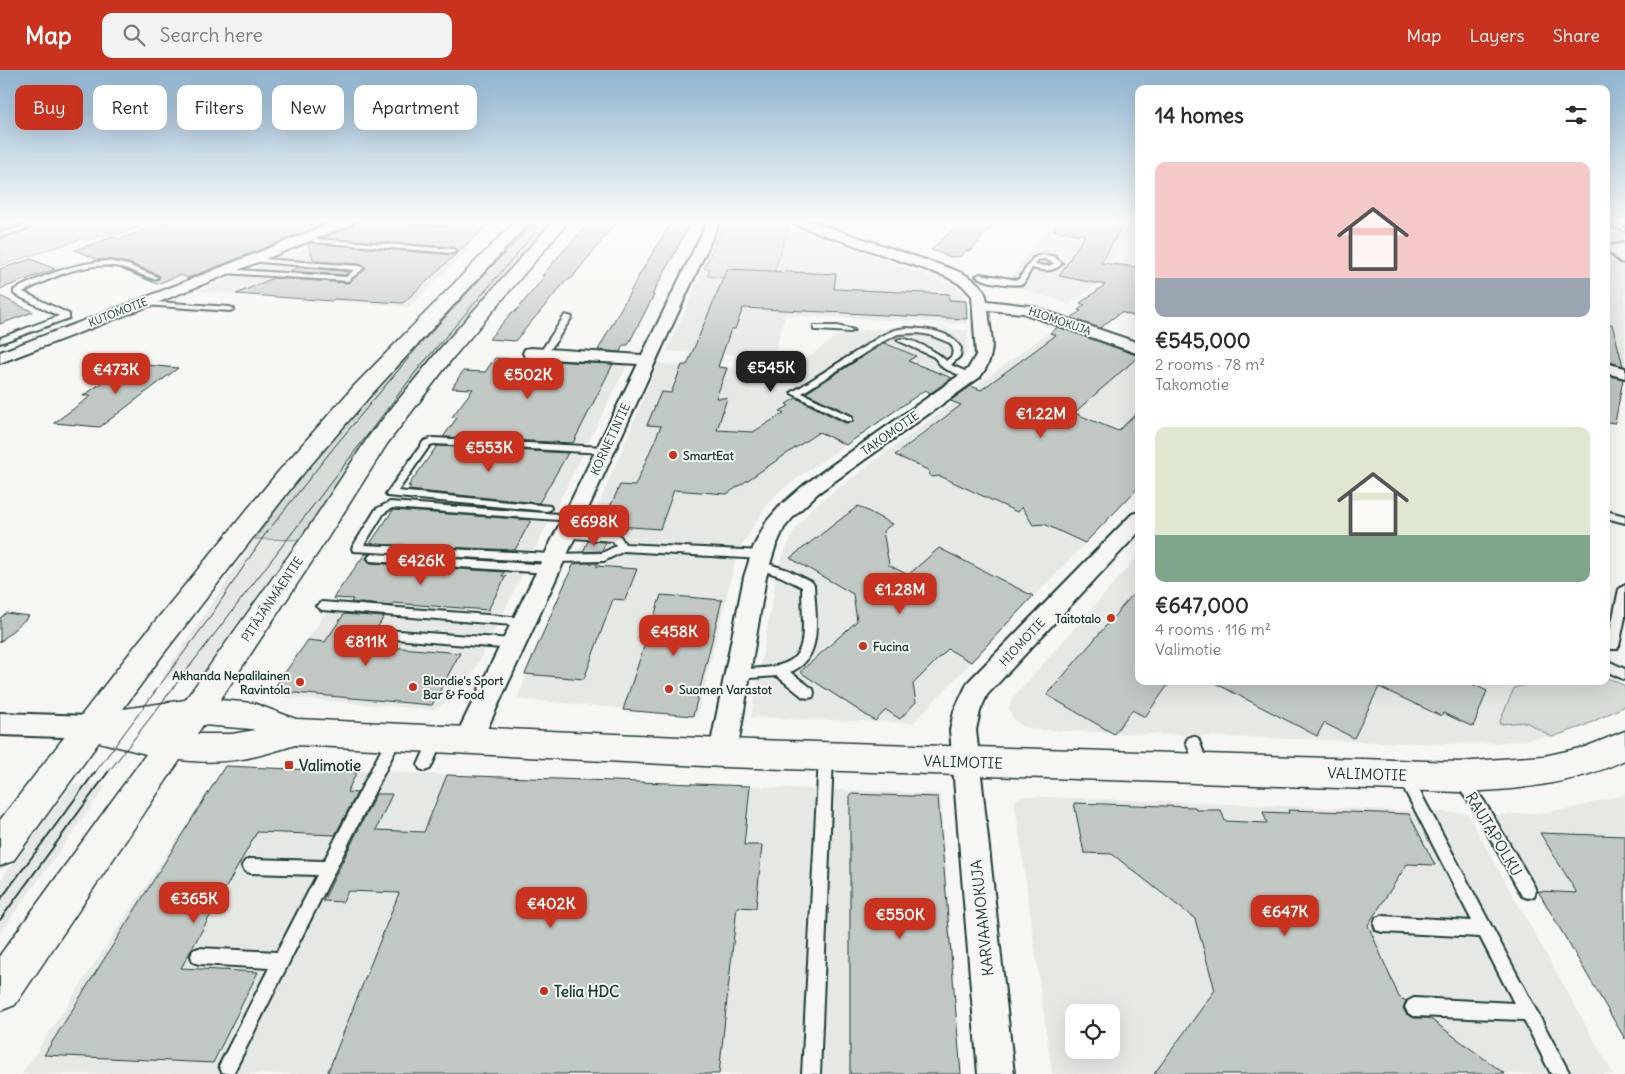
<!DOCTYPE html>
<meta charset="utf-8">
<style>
body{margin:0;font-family:Delius,sans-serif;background:#f2f2f3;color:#2b2b33;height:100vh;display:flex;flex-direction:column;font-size:19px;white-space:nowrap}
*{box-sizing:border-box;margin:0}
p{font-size:16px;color:#7c7c81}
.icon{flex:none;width:28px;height:28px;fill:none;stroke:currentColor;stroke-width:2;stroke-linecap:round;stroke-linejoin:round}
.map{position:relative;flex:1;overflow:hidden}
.sheet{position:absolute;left:1135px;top:15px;width:475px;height:600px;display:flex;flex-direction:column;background:#fff;border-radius:10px;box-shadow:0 5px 20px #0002}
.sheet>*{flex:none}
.hud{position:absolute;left:15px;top:15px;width:475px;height:45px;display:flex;gap:10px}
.buttons{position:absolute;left:1065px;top:934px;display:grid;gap:10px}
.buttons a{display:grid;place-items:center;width:55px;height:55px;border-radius:10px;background:#fff;box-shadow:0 5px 20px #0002;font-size:25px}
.price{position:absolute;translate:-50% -42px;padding:0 11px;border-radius:10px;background:#c8321e;color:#fff;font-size:16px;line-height:32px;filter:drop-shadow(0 1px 2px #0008)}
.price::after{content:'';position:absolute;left:50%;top:30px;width:15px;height:11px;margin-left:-8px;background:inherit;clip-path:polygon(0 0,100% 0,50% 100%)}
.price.on{background:#222;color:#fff}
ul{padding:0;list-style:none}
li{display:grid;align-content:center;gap:10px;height:265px;padding:0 20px}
li span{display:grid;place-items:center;height:155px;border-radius:10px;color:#555}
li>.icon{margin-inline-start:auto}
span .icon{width:90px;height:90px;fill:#fffc;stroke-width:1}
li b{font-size:21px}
h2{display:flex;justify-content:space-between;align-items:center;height:60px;padding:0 20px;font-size:21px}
.pill{padding:0 18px;border-radius:10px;background:#fff;box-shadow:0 5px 20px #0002;font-size:18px;line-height:45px}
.pill.on{background:#c8321e;color:#fff}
header{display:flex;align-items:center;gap:30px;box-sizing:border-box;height:70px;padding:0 25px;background:#c8321e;color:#fff}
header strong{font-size:24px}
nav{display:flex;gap:28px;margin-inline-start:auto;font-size:18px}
.search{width:350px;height:45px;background:#f2f2f3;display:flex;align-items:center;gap:12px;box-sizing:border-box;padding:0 18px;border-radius:10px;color:#7c7c81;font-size:19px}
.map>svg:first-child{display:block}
.built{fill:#e6e8e4;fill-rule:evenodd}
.green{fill:#d6dbd6;stroke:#7a8c85}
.building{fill:#c1c8c3;stroke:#1f3d34}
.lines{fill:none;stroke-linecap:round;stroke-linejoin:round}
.lane-casing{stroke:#1f3d34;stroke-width:4}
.street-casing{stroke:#1f3d34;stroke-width:4}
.secondary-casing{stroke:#1f3d34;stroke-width:3}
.lane{fill:#f6f6f2;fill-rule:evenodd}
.street{fill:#f6f6f2;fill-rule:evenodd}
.secondary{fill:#f6f6f2;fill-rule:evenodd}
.tram-far1{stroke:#1f3d34;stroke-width:1}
.tram{stroke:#1f3d34;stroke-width:2}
.poi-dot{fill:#c8321e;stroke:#f6f6f2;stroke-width:2}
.labels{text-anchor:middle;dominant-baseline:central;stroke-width:4;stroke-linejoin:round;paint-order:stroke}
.far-street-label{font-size:11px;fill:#1f3d34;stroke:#f6f6f2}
.street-label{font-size:12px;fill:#1f3d34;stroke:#f6f6f2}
.poi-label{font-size:12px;font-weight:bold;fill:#1f3d34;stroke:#f6f6f2;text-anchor:start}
.near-street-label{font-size:15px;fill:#1f3d34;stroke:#f6f6f2}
.near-poi-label{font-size:15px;font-weight:bold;fill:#1f3d34;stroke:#f6f6f2;text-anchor:start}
</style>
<header>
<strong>Map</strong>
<div class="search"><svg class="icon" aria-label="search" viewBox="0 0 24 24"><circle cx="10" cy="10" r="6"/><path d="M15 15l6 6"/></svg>Search here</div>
<nav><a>Map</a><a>Layers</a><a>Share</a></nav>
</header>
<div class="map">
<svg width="1625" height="1004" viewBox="0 0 1625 1004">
<rect width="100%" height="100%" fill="#f6f6f2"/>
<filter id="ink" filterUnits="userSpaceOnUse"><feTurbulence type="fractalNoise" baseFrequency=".02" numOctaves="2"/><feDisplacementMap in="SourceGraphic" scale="10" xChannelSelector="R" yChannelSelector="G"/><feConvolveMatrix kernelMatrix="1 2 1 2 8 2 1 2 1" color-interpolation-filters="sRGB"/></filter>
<g filter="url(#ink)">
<g class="built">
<path d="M1052,151h87v2l-9,1 -32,60 -29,20 -63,-20z"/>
<path d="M1606,151h19v17l-19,1z"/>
<path d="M789,156l166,59 8,6 3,8 1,25 -182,-9 -11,40 -18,1 -89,-5 37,-83 71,4z"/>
<path d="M330,168l142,9 -64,60 -211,-16z"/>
<path d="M1606,187l19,10v99l-19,-5z"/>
<path d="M1057,256l82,29v132l-226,236 -162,-6 26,-142 6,-20 12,-25 16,-21 22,-17z"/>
<path d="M890,258l78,2 -1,23 -17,19 -148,103 -22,16 -14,15 -29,47 -40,162 -180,-16 141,-335 97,5 25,-3 17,-4 15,-7 20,-16 12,-5 11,-3z"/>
<path d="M495,288l132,7 -157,314 -10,12 -26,19 -164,-14z"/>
<path d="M255,469l42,1 -99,139 -36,-1z"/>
<path d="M1139,485v126h427l-10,53 -8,3 -55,6 -54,1 -401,-14 -16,-4 -8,-6 -5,-11 3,-10z"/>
<path d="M225,696l715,28 21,280h-939z"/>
<path d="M73,714l34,1 -107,148v-52z"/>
<path d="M1625,724v244l-131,-223 41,-2 39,-5z"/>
<path d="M1021,726l446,17 146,261h-561l-36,-265 -1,-8zM1074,942h37v38h-37z"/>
</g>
<g class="green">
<path d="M0,151h156l-32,11 -46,8 -78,26z"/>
<path d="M531,151h22l-248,319 -50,-1 50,-69 55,-66z"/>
<path d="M725,151h49l15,5 -18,56 -64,-6 3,-7 -6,-1z"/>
<path d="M1606,607l19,9v20l-41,20 -32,11 -26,-15 -27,2 15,-36 16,-4 1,-3h75z"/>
</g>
<g class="building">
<path d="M170,151h163l-145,57 -8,-3 -23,9 -36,-15 32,12 6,-2v-4l-30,-12 -21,-4 -9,1 -24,-10 39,-13 6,2z"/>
<path d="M355,151l96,5 7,-5h34l-89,82 -69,-4 -2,2 -96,-7 37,-16 75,5 18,-15 -6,-4 -46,-3 -6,-17 3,-1 142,12 5,-3 -5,-5 -130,-9 30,-12z"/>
<path d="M591,151h26l-45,57 -5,2 -52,61 -26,-2 23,-27h3l30,-36h-3l16,-19z"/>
<path d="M672,151h20l-40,74h2l-26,50h-5l-3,7 -22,-2 43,-78z"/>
<path d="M962,151h35l-27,30 -4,-1 -5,6 -10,1 -20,-7z"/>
<path d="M1055,151h70l-24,42 38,4v51l-18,-6 -21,16 -29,-10 10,-7 -3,-1 7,-5 -5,-2 25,-18 -46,-9 26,-41 -31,-5z"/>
<path d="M31,189l24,10 -55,20v-20z"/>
<path d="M299,197l50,5 -4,3 -56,-4z"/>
<path d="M727,199l109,5 -2,15 115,5v6l17,1 1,18 -224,-11 -8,21h-4l-13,38 9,1 -11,30h11l-10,32 36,2 31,-19 -4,-2 9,-5 -3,-2 10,-6 49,25 8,-1v-7l-47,-22 78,-50 32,13 -8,5 44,17 -21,15 -6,-3 -79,55 -27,-13 -92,62 -53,-4 -14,39 -58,-4 18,-40 15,1 26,-60 -14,-1 14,-33 10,1 11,-28h5z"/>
<path d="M0,226l33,16 -33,12z"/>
<path d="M1612,254l11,42 -17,-5v-36z"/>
<path d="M1058,257l81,29 -65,57 44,18 21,-20v76l-54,56 -41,-19 -11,1 -11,-18 -5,5 -77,-36 -9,1 -3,-7 -33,-15 66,-50 -11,-4 21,-15 10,4 75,-55 -6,-2z"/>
<path d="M495,288l35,2 83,4 -40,79 -130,-6 14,-19 -5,-1 21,-28 -21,-1 11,-17 22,1z"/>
<path d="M136,294l42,4 -78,59 -46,-4 37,-27h-8l43,-30h7z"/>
<path d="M1606,305l17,4 -8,44 -9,-1z"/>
<path d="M437,376l131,7 -29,50 -131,-13 3,-4h-3z"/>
<path d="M858,436l34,18 -9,7 6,34 19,10 31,-27 94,48 -62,66 -23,-13 -35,35 3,18 -16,17 -14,-9 -11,11 -75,-49 57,-51 -4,-27 -63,-36z"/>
<path d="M393,440l138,10 -16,30 -143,-6 -1,-2z"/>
<path d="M588,471l18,1 -4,9 -19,1z"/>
<path d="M365,484h4l-3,5 4,4 134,9 -2,4h4l-18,34 -95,-7 -2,3 -40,-4 2,-3 -20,-1z"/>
<path d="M578,493h20l-2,3 41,3 -12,31 -12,-1 -29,80 -59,-5 48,-109z"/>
<path d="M1139,517v94h32l-26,36 -13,-7 -18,24 -67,-39z"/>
<path d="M661,525l61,5 -29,116 -70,-6z"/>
<path d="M6,543l23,3 -29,26v-24z"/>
<path d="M344,544l40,3 -18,28 94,8 -28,52 -160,-14 36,-51 17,2z"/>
<path d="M1211,611h255l21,10 -14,36 -30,-14 -2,3 -62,-29 -25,51 -30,-15 -7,13z"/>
<path d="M225,696l132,6 -10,20 10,1 -22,42 -78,-3 -76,136 77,4 -45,91 -169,-8z"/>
<path d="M447,705l303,11 -6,59h18l-6,63 -19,-1 -18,167h-392l72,-181 -51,-2 -5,11 -20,-1 53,-107h16l-16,36 48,2z"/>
<path d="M850,724l88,3 23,277h-111z"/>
<path d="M1074,733l121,4 1,3h25l4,11 42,2 -4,-11 26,1 -1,-3 121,4 26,51 -28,-1 -39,61 31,72 7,4 -3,7 3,6 8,4h15l76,56h-351l61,-84 -20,-71 -83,-65 -28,-1z"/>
<path d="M1540,763l85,3v203l-87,-148 39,2z"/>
</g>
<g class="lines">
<defs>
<g id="lane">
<path d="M1606,151h5l14,6v4l-19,-8z"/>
<path d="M24,156l3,2 -1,1 -26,8v-4z"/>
<path d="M315,169l138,10 3,2 -3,2 -140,-11 -1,-1z"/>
<path d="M1041,185l12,1 9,7c-8,10 -18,8 -30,5l-9,16c-13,2 -36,-1 -47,-8l4,-2 38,6 15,-22zM1044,189l10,4 -5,3 -14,-1 3,-5z"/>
<path d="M249,188l111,8 4,2 -16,13 -125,-8 -4,-2 4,-2 123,8 8,-7 -107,-9v-2z"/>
<path d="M108,191l20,4 30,12 -4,2c-11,-3 -22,-9 -33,-12 -34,-7 -69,10 -98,25l46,22v4l-69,25v-5l59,-22 -45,-22v-4c30,-15 60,-27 94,-29z"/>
<path d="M141,231l89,6 4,2 -4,2 -86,-6 -4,-2z"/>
<path d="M565,245l7,2 -26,39h-6l-1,-2z"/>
<path d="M814,256h23l17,4 -4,2 -33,-2h-3z"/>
<path d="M906,258c21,1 43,2 55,20l-1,8 -9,9 21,9v4h-6l-23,-10 -9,-11 -37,-17c8,-6 43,13 49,21l6,-5 1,-8 -3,-5 -20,-8 -12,-2 -20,1 -16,8 -80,51 50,24v4h-6l-55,-28 90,-57 13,-6z"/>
<path d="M433,368l171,9 5,3 -5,3 -170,-9 -4,1 -32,46 152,15 1,2 -1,2 -4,1 -159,-15 -1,-2 38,-53z"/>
<path d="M390,432l183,13 5,3 -5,3 -181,-13 -8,5 -20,32 188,9 50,-1 14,-7 -3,-5 -52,-4 -1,-2 5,-4 51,3 4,2 5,8 137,7 6,4 -6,4 -138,-8 -20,10 -50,1 -201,-11 -1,-3 24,-39z"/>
<path d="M1606,441l19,5v7l-19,-5z"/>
<path d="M374,484l174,11 6,4 -6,4 -178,-12 -2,-3 2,-3z"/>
<path d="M759,491l29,9 24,12 2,3c1,30 11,74 -24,87l23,17 1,4 -1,4 -5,1 -5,-1 -26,-21 -40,3 -4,-2 -2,-3 2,-3 4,-2c76,0 66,-18 65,-82l-22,-11 -25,-8 -2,-3z"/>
<path d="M1625,515v32l-6,29 -2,3h-8l-2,-3 12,-57z"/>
<path d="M322,532l202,16 4,1 2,3 -2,3 -4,1 -202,-16 -6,-4z"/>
<path d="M384,560l129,9 4,2 2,3 -2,3 -4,2 -129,-11 -4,-1 -2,-3 2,-3z"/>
<path d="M1606,590l19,9v11l-19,-9z"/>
<path d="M395,661l5,2 2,4 -168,335 -4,2 -8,-2 -3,-6 3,-6 47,-92 -70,-4 -6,-2 -2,-6 2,-6 6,-2 78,4 40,-77 -67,-2 -5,-2 -3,-5 3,-5 5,-2 74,2 66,-128z"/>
<path d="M437,662l5,2 2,4 -12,27 -2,4 -5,2 -5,-2 -2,-4 12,-27 2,-4z"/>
<path d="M1193,666l5,2 12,31 -2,4 -5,2 -5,-2 -12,-31 2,-4z"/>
<path d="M826,681l5,2 2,4 -13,317h-18l17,-317 2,-4z"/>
<path d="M1405,701l5,2 160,301h-19l-27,-54 -110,-4 -6,-3 -3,-6 3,-6 6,-3 100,5 -34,-66 -98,-5 -6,-2 -2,-6 2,-6 6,-2 90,5 -74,-144 2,-4z"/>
<path d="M1460,703l5,2 19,26 50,85 2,5 -2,5 -6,2 -6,-2 -48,-87 -19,-26 -2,-4 2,-4z"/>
</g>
<g id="street">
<path d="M337,151h16l-1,3 -203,82 -149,57v-11l139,-52z"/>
<path d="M708,151h12l-238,519 -4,8 -10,3 -10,-3 -4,-8 184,-376 -107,-6 -6,-1 -2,-4 2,-4 6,-1 111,7z"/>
<path d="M792,151h18l145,49c14,6 30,14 32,31l43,5 109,37v11l-116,-41 -35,-3c3,28 10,43 -8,67l-162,116 -23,22 -11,13 -9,20 -9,29 -29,176 -4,8 -10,3 -10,-3 -4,-8 35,-176 9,-29 14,-27 14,-16 23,-20 164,-116 8,-14 -4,-59 -10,-11 -17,-9 -152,-52z"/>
<path d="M1625,173v20l-5,-1 -14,-13 2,-3z"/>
<path d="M1606,293l19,5v10l-19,-5z"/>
<path d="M1139,442v20l-152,163 -7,16 -4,19 38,344h-36l-28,-344 4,-19 14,-29 164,-168z"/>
<path d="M0,643l91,3 9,3 4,8 -4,8 -9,3 -91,-3z"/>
</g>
<path id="secondary" d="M515,151h16l-161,175 -74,86 -135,175 -38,52 62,-9 122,-170 62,-94 69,-85 115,-130h16l-117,138 -65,85 -62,98 -105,158 33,3 43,16 427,20 736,23 85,-6 41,-9 40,-16v29c-52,25 -109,30 -166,32l-736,-25 -428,-22c-43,14 -70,20 -115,15l-165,245 -15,6v-56l146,-201 -47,-12 -86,119 -13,5v-46l139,-179 139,-169 76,-86zM203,655l48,4 4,1 -23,4h-35z"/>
</defs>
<use href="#lane" class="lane-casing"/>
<use href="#street" class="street-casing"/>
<use href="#secondary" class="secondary-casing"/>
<use href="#lane" class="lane"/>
<use href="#street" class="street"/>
<use href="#secondary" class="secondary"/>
<g class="tram-far1">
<path d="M94,704l114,-154 56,-84 71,-90 81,-97 75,-82 45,-45"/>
<path d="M107,704l311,-405 127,-148"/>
</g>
<g class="tram">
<path d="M0,830l95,-128"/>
<path d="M0,850l108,-148"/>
</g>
</g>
</g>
<linearGradient id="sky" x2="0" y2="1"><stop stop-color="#8fb4d1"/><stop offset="0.52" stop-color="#fbfbf9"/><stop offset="1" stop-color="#fbfbf9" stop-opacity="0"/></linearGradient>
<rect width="1625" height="291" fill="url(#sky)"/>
<g class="poi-dot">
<circle cx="673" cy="385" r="5"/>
<circle cx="1111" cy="548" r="5"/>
<circle cx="863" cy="576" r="5"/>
<circle cx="300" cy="612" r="5"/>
<circle cx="413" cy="617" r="5"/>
<circle cx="669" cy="619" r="5"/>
<rect x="284" y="690" width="10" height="10" rx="2.5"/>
<circle cx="544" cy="921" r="5"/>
</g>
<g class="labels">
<g class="far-street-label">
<text transform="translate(118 242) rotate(-21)">KUTOMOTIE</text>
<text transform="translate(1060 251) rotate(19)">HIOMOKUJA</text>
</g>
<g class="street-label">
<text transform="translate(890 363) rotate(-35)">TAKOMOTIE</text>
<text transform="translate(610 369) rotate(-65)">KORNETINTIE</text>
<text transform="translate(272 529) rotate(-56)">PITÄJÄNMÄENTIE</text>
<text transform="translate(1022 572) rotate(-47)">HIOMOTIE</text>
</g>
<g class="poi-label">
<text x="683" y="385">SmartEat</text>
<text x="1101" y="548" text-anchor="end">Taitotalo</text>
<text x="873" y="576">Fucina</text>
<text x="290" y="605" text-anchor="end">Akhanda Nepalilainen<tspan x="290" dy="14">Ravintola</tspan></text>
<text x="423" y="610">Blondie's Sport<tspan x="423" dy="14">Bar &amp; Food</tspan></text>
<text x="679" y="619">Suomen Varastot</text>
</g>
<g class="near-street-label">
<text transform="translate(963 692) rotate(2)">VALIMOTIE</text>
<text transform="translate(1367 704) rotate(2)">VALIMOTIE</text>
<text transform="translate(1494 764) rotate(59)">RAUTAPOLKU</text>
<text transform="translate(982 848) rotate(-96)">KARVAAMOKUJA</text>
</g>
<g class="near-poi-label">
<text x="299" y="695">Valimotie</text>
<text x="554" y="921">Telia HDC</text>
</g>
</g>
</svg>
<div class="buttons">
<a><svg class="icon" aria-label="locate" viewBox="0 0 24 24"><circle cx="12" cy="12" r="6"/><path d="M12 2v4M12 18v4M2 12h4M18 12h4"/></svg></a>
</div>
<b class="price on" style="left:771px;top:323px">€545K</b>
<b class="price" style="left:116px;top:325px">€473K</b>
<b class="price" style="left:528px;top:330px">€502K</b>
<b class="price" style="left:1041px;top:369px">€1.22M</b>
<b class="price" style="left:489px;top:403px">€553K</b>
<b class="price" style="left:594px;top:477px">€698K</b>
<b class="price" style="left:421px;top:516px">€426K</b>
<b class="price" style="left:900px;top:545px">€1.28M</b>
<b class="price" style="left:674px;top:587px">€458K</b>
<b class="price" style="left:366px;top:597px">€811K</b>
<b class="price" style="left:194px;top:854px">€365K</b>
<b class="price" style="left:551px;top:859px">€402K</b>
<b class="price" style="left:1285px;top:867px">€647K</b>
<b class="price" style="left:900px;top:870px">€550K</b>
<div class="hud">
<a class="pill on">Buy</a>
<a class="pill">Rent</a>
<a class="pill">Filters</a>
<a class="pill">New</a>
<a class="pill">Apartment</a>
</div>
<section class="sheet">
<h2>14 homes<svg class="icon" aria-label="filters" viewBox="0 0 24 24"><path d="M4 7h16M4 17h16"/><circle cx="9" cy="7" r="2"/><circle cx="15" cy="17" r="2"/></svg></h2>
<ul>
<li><span style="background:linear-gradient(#f6c9c9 75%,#9aa5b1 0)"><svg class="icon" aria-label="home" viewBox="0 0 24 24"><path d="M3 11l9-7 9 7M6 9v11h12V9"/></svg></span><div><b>€545,000</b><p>2 rooms · 78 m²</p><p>Takomotie</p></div></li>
<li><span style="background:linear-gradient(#dfe7d0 70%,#7fa58c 0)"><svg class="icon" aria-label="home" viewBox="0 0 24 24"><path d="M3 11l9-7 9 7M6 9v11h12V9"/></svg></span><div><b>€647,000</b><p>4 rooms · 116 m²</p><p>Valimotie</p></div></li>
</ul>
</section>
</div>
